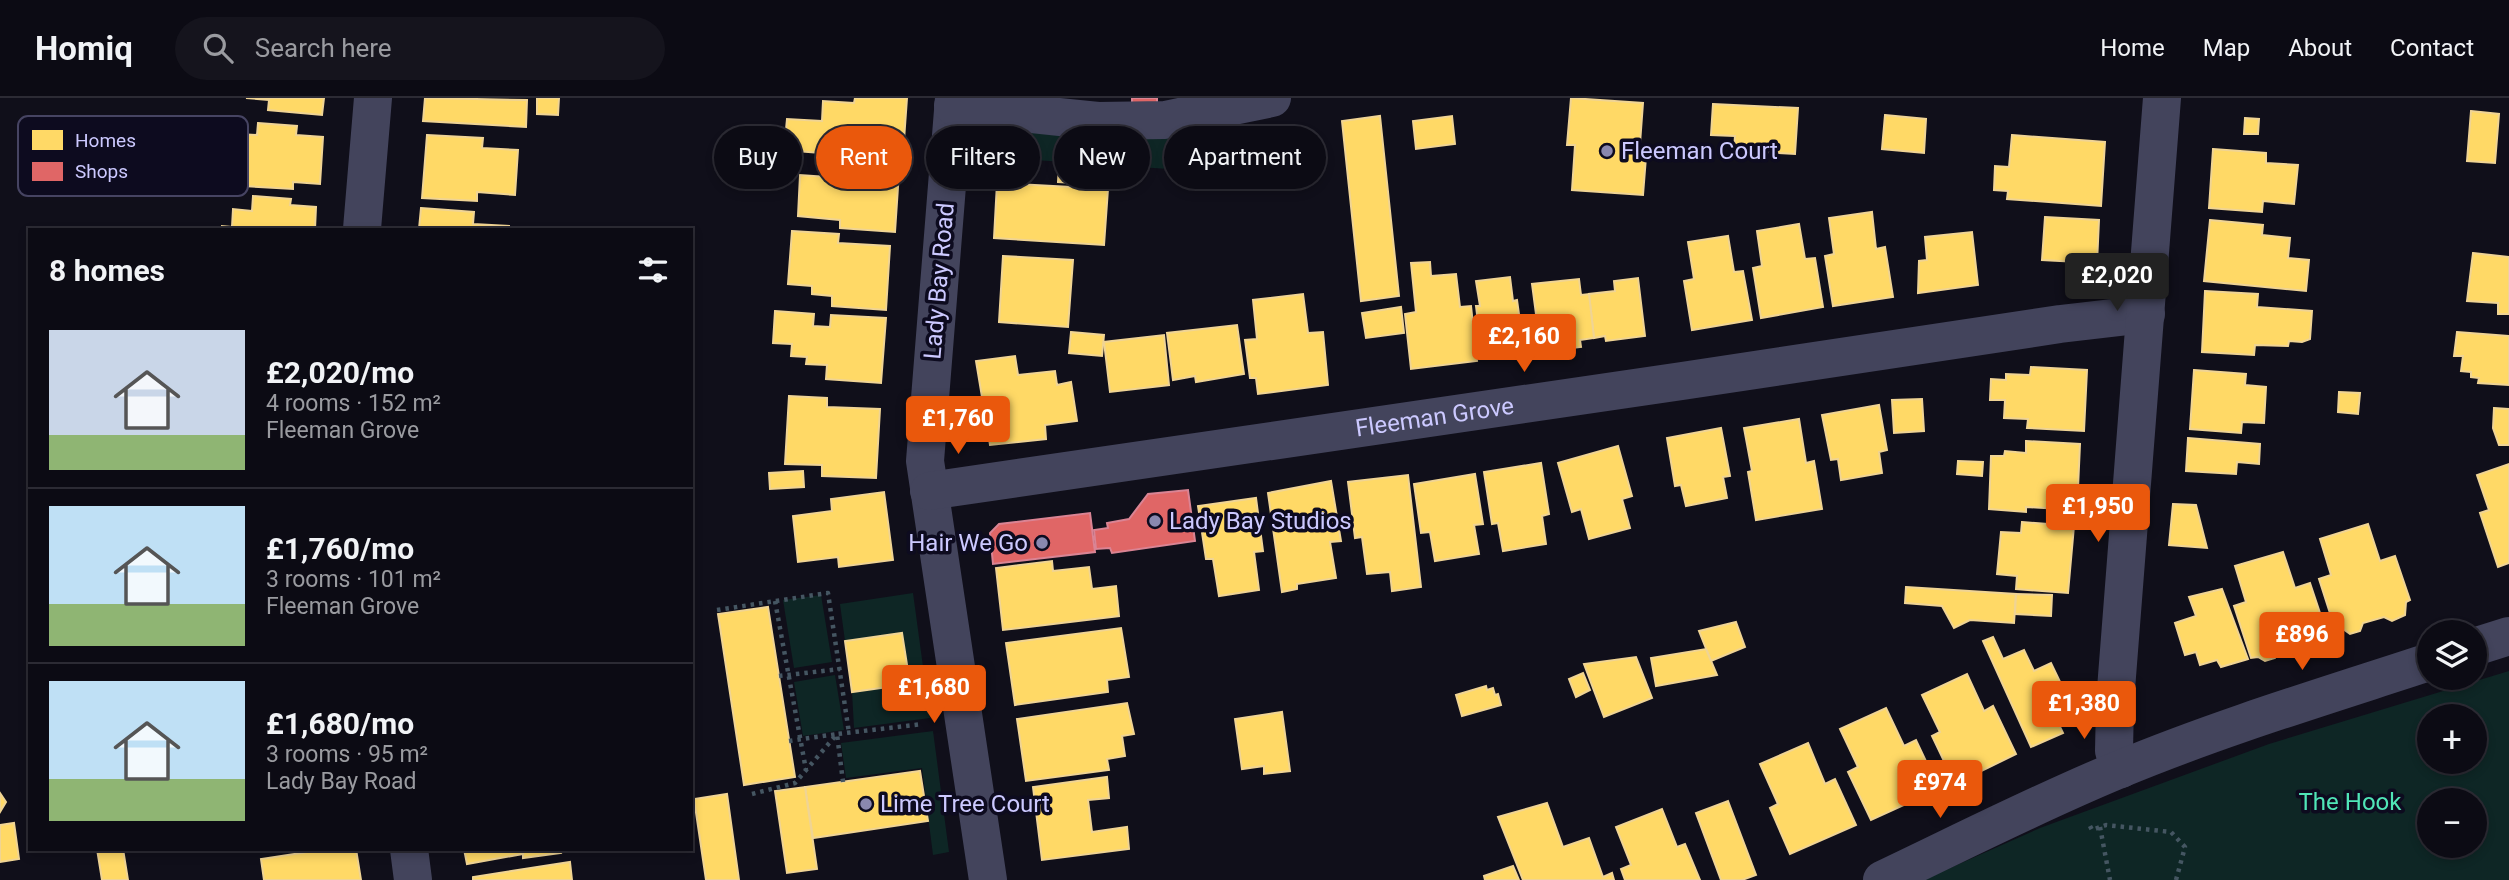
<!DOCTYPE html>
<meta charset="utf-8">
<style>
body{margin:0;font-family:Roboto,sans-serif;background:#15141d;color:#f1f3f6;height:100vh;display:flex;flex-direction:column;font-size:26px;white-space:nowrap}
*{box-sizing:border-box;margin:0}
p{font-size:23px;color:#9a9ba0}
.icon{flex:none;width:38px;height:38px;fill:none;stroke:currentColor;stroke-width:2;stroke-linecap:round;stroke-linejoin:round}
.map{position:relative;flex:1;overflow:hidden}
.side{position:absolute;left:28px;top:130px;width:665px;height:623px;display:flex;flex-direction:column;background:#0c0b14;border-radius:0px;box-shadow:0 4px 10px #0003,0 0 0 2px #2c2b34}
.side>*{flex:none}
.hud{position:absolute;left:714px;top:28px;width:665px;height:63px;display:flex;gap:14px}
.tools{position:absolute;left:2417px;top:522px;display:grid;gap:14px}
.tools a{display:grid;place-items:center;width:70px;height:70px;border-radius:50%;background:#0c0b14;box-shadow:0 4px 10px #0003,0 0 0 2px #2c2b34;font-size:35px}
.price{position:absolute;translate:-50% -60px;padding:0 16px;border-radius:7px;background:#ea580c;color:#fff;font-size:23px;line-height:46px;filter:drop-shadow(0 2px 4px #0008)}
.price::after{content:'';position:absolute;left:50%;top:42px;width:21px;height:16px;margin-left:-10px;background:inherit;clip-path:polygon(0 0,100% 0,50% 100%)}
.price.active{background:#222;color:#fff}
ul{padding:0;list-style:none}
li{display:flex;align-items:center;gap:21px;height:175px;padding:0 21px}
li+li{border-top:2px solid #2c2b34}
li span{display:grid;place-items:center;flex:none;width:196px;height:140px;border-radius:0px;color:#555}
li>.icon{margin-inline-start:auto}
span .icon{width:84px;height:84px;fill:#fffc;stroke-width:1}
li b{font-size:30px}
h2{display:flex;justify-content:space-between;align-items:center;height:84px;padding:0 21px;font-size:30px}
.pill{padding:0 24px;border-radius:32px;background:#0c0b14;box-shadow:0 4px 10px #0003,0 0 0 2px #2c2b34;font-size:24px;line-height:63px}
.pill.active{background:#ea580c;color:#fff}
header{display:flex;align-items:center;gap:42px;box-sizing:border-box;height:98px;padding:0 35px;background:#0c0b14;border-bottom:2px solid #2c2b34}
header strong{font-size:33px}
nav{display:flex;gap:38px;margin-inline-start:auto;font-size:24px}
.search{width:490px;height:63px;background:#15141d;display:flex;align-items:center;gap:18px;box-sizing:border-box;padding:0 24px;border-radius:38px;color:#9a9ba0;font-size:26px}
.map>svg:first-child{display:block}
.green{fill:#0e2625;fill-rule:evenodd}
.homes{fill:#ffd966;stroke:#f0d494;stroke-width:2}
.shops{fill:#e06666;stroke:#da8494;stroke-width:2}
.lines{fill:none;stroke-linecap:round;stroke-linejoin:round}
.path{stroke:#455662;stroke-width:4.5;stroke-dasharray:3.5 5;stroke-linecap:butt}
.minor{stroke:#43445c;stroke-width:38}
.poi-dot{fill:#8a88af;stroke:#0d0b1f;stroke-width:2.5}
.labels{text-anchor:middle;dominant-baseline:central;stroke-width:7;stroke-linejoin:round;paint-order:stroke}
.poi-label{font-size:24px;fill:#ccc9ff;stroke:#0d0b1f;text-anchor:start}
.street-label{font-size:24px;fill:#ccc9ff;stroke:#0d0b1f}
.park-label{font-size:24px;fill:#50e5b7;stroke:#0d0b1f}
.key{fill:#0d0b1f;stroke:#464462;stroke-width:2}
.key-label{font-size:19px;fill:#ccc9ff}
</style>
<header>
<strong>Homiq</strong>
<div class="search"><svg class="icon" aria-label="search" viewBox="0 0 24 24"><circle cx="10" cy="10" r="6"/><path d="M15 15l6 6"/></svg>Search here</div>
<nav><a>Home</a><a>Map</a><a>About</a><a>Contact</a></nav>
</header>
<div class="map">
<svg width="2509" height="782" viewBox="0 0 2509 782">
<rect width="100%" height="100%" fill="#100f1a"/>
<g class="green">
<path d="M1008,24l162,10 13,5 15,14v20l-193,-13z"/>
<path d="M913,495l17,125 -76,10 -2,-36 57,-9 -7,-50 -57,8 -5,-37z"/>
<path d="M821,497l11,67 -38,6 -11,-68z"/>
<path d="M2509,573v209h-586l117,-52 229,-84zM2429,618h45v45h-45zM2429,702h45v45h-45z"/>
<path d="M835,577l9,55 -41,6 -9,-54z"/>
<path d="M933,633l16,121 -16,3 -11,-87 -76,10 -5,-35z"/>
</g>
<g class="homes">
<path d="M246,0h78l-2,17 -54,-5 1,-10z"/>
<path d="M425,0l102,2 -1,27 -103,-6z"/>
<path d="M537,0h22l-1,17 -21,-1z"/>
<path d="M855,0h52l-4,56 -52,-3v-8l-30,-2 -1,12 -36,-3 3,-31 35,2 1,-20 31,2z"/>
<path d="M1571,0l72,5 -4,54h7l-3,38 -71,-5 3,-45h-8z"/>
<path d="M1713,6l85,4 -3,46 -61,-4 1,-14 -24,-1z"/>
<path d="M2471,13l28,3 -4,49 -28,-2z"/>
<path d="M1885,17l41,4 -2,34 -42,-4z"/>
<path d="M1380,18l19,180 -38,5 -19,-180z"/>
<path d="M1452,18l3,28 -39,5 -3,-28z"/>
<path d="M2245,20l14,1 -1,15h-14z"/>
<path d="M258,25l39,3 -1,9 27,2 -3,47 -27,-2v7l-66,-4 1,-18 9,1 2,-34 18,1z"/>
<path d="M427,37l56,3 -1,10 36,2 -3,45 -38,-3v9l-55,-3z"/>
<path d="M2012,37l93,7 -4,64 -94,-7 1,-8 -14,-1 1,-24 14,1z"/>
<path d="M2213,51l53,4v10l32,2 -4,39 -31,-3 -1,11 -53,-4z"/>
<path d="M1059,67l36,2 -1,17 -36,-2z"/>
<path d="M844,70l55,4 -4,60 -55,-4v-8l-42,-4 2,-41 43,3z"/>
<path d="M997,85l111,6 -4,56 -110,-7z"/>
<path d="M253,98l38,3 -1,6 26,2 -1,22h-93v-3l10,1 1,-18 19,2z"/>
<path d="M421,110l53,4 -1,12 36,2v3h-90z"/>
<path d="M1872,114l4,37 9,-2 8,50 -60,9 -8,-50 9,-2 -5,-36z"/>
<path d="M2045,119l54,3 -2,43 -55,-3z"/>
<path d="M2210,122l53,5 -1,10 28,3 -2,20 21,2 -3,31 -102,-10z"/>
<path d="M1799,126l6,35 10,-1 8,49 -62,11 -8,-50 9,-2 -5,-35z"/>
<path d="M792,133l47,3 -1,9 52,3 -4,64 -54,-4v-10l-20,-2v-8l-24,-2z"/>
<path d="M1972,134l6,53 -60,8 1,-32 8,-1 -2,-23z"/>
<path d="M1728,138l6,36 9,-1 9,49 -60,10 -8,-49 10,-2 -6,-37z"/>
<path d="M2473,155l36,4v57h-11v-11l-31,-2z"/>
<path d="M1003,158l70,4 -5,67 -69,-5z"/>
<path d="M1430,164l1,14 25,-2 4,33 11,-1 6,55 -66,8 -6,-55 11,-2 -5,-49z"/>
<path d="M1510,179l3,24 4,-1 7,50 -42,5 -6,-49h4l-4,-25z"/>
<path d="M1638,180l7,58 -39,5 -1,-5 -11,2 -5,-44 26,-3 -1,-10z"/>
<path d="M1579,181l2,16 8,-1 5,44 -14,2 1,7 -40,5 -9,-68z"/>
<path d="M2205,193l53,3 -1,13 55,4 -2,28 -8,3 -13,-1 -1,5 -33,-1 -1,10 -52,-3z"/>
<path d="M1303,196l5,39 15,-1 5,53 -70,9 -2,-16h-6l-5,-38 12,-1 -4,-39z"/>
<path d="M1401,209l3,26 -38,5 -4,-25z"/>
<path d="M775,213l39,3 -1,12 17,1 1,-12 55,3 -5,65 -55,-4 1,-14 -21,-1 1,-7 -16,-1 1,-12 -19,-1z"/>
<path d="M1237,227l7,49 -48,8 -1,-6 -22,4 -6,-47z"/>
<path d="M1071,234l33,3 -2,21 -33,-3z"/>
<path d="M2457,234l52,4v49l-31,-2 1,-5 -8,-1v-5l-10,-1 2,-15h-9z"/>
<path d="M1164,237l5,50 -59,7 -6,-50z"/>
<path d="M1015,258l3,19 37,-4 2,14 14,-3 6,39 -32,4 1,14 -56,6 -14,-84z"/>
<path d="M2031,269l56,3 -3,61 -57,-3 1,-9 -24,-1 1,-18h-15l1,-21 15,1v-6l24,1z"/>
<path d="M2194,272l52,4 -1,11 21,2 -2,36 -22,-1 -1,11 -51,-4z"/>
<path d="M2339,294l21,1 -2,21 -20,-2z"/>
<path d="M789,298l38,2v9l53,2 -4,69 -54,-2v-11l-37,-1z"/>
<path d="M1922,301l2,32 -30,2 -2,-33z"/>
<path d="M1879,307l8,45 -8,2 3,21 -41,7 -3,-21 -7,1 -9,-45z"/>
<path d="M2494,310l15,1v36h-10l-6,-17z"/>
<path d="M1799,321l7,44 8,-2 8,48 -66,11 -8,-48 4,-1 -8,-43z"/>
<path d="M1721,330l9,48 -7,1 4,21 -41,8 -5,-21 -6,1 -8,-48z"/>
<path d="M2188,340l72,6 -1,20 -22,-2 -1,12 -50,-3z"/>
<path d="M2026,343l54,3 -3,66 -51,-3v5l-37,-3 2,-53h13l1,-5 21,2z"/>
<path d="M1618,348l14,50 -10,3 8,29 -41,11 -8,-30 -9,3 -14,-49z"/>
<path d="M1958,363l25,1 -1,14 -25,-2z"/>
<path d="M1541,365l8,51 -7,2 4,28 -43,7 -5,-28 -6,1 -8,-52z"/>
<path d="M2509,366v99l-11,4 -18,-54 9,-3 -12,-35z"/>
<path d="M803,373l1,16 -34,2 -1,-16z"/>
<path d="M1475,376l8,50 -9,1 5,29 -44,7 -5,-29 -9,1 -7,-49z"/>
<path d="M1408,377l13,112 -29,4 -2,-19 -23,2 -5,-37 -7,1 -7,-56z"/>
<path d="M1331,383l10,60 -11,1 6,36 -39,6v5l-15,3 -14,-99z"/>
<path d="M884,394l9,68 -54,7 -1,-10 -40,5 -5,-46 39,-5 -1,-12z"/>
<path d="M1256,400l7,53 -9,1 5,38 -40,6 -6,-37h-7l-8,-53z"/>
<path d="M2173,406l23,1 11,43 -38,-3z"/>
<path d="M2022,424l52,4 -6,67 -52,-4 1,-13 -20,-2 4,-42 20,1z"/>
<path d="M2368,426l12,37 15,-5 15,44 -4,2 -1,13 -13,6 -8,-4 -21,6 -3,8 -10,3 -7,-5 -7,3 -17,-53 12,-4 -11,-36z"/>
<path d="M2283,454l12,36 15,-5 15,45 -4,1 1,12 -15,5 -7,-3 -21,7 -4,8 -10,3 -7,-4 -7,1 -17,-52 12,-4 -11,-36z"/>
<path d="M1052,463l1,10 36,-4 3,22 24,-3 3,30 -116,14 -7,-62z"/>
<path d="M1906,489l110,7 -2,29 -44,-3 -16,8 -12,-22 -37,-3z"/>
<path d="M2222,491l26,70 -27,8 -4,-7 -17,5 -4,-13 -11,3 -10,-32 21,-7 -7,-19z"/>
<path d="M2016,496l36,1 -1,21 -36,-2z"/>
<path d="M768,509l27,170 -51,8 -26,-171z"/>
<path d="M1736,524l9,25 -34,14 -12,-30z"/>
<path d="M1121,530l8,49 -22,3 1,12 -93,13 -9,-62z"/>
<path d="M902,535l8,51 -58,8 -7,-51z"/>
<path d="M1993,539l10,22 21,-9 10,21 17,-8 12,25 -18,8 18,37 -32,14 -48,-106z"/>
<path d="M1706,551l11,26 -61,11 -5,-28z"/>
<path d="M1636,559l16,41 -48,19 -20,-53z"/>
<path d="M1583,575l7,17 -14,7 -7,-18z"/>
<path d="M1967,576l17,37 9,-5 23,48 -61,30 -23,-48 8,-4 -18,-37z"/>
<path d="M1486,588l1,4 6,-2 2,7 3,-1 3,11 -39,11 -6,-21z"/>
<path d="M1127,605l7,31 -12,2 3,20 -18,3 2,11 -83,11 -9,-62z"/>
<path d="M1886,610l18,38 12,-6 23,49 -68,31 -23,-48 10,-5 -18,-38z"/>
<path d="M1282,614l8,59 -26,3v-8l-22,3 -7,-50z"/>
<path d="M1808,645l17,41 10,-5 21,46 -66,29 -20,-46 8,-4 -18,-40z"/>
<path d="M920,673l8,50 -115,17 -8,-51z"/>
<path d="M1107,679l2,21 -21,2 4,32 35,-5 2,22 -87,11 -9,-73z"/>
<path d="M805,689l12,82 -30,4 -12,-82z"/>
<path d="M0,695l6,9 -6,10z"/>
<path d="M727,696l12,86h-33l-12,-81z"/>
<path d="M1728,703l28,74 -14,5h-21l-25,-67z"/>
<path d="M1547,705l16,44 26,-9 14,39 9,-4 2,7h-91l-25,-63z"/>
<path d="M1662,711l15,38 8,-3 15,36h-75l-4,-11 10,-4 -15,-38z"/>
<path d="M14,725l5,36 -19,3v-37z"/>
<path d="M97,751h26l5,31h-26z"/>
<path d="M327,751h29l5,31h-97l-3,-21z"/>
<path d="M464,751h96l1,4 -38,5v-4l-56,10z"/>
<path d="M570,764l2,18h-99v-3z"/>
<path d="M1513,768l6,14h-34l-1,-4z"/>
</g>
<g class="shops">
<rect x="1132" y="0" width="25" height="13"/>
<path d="M1188,392l7,51 -83,12 -2,-5 -14,1 -2,-19 14,-2 -1,-5 22,-4 19,-25z"/>
<path d="M1090,415l5,39 -102,12 -3,-31 9,-9z"/>
</g>
<g class="lines">
<g class="path">
<path d="M775,503l31,169"/>
<path d="M717,512l111,-17 21,140"/>
<path d="M779,578l61,-7"/>
<path d="M789,643l48,-7 6,48"/>
<path d="M752,696l43,-11 42,-49 86,-10"/>
<path d="M2090,728l2,4 14,-5 65,7 14,15 -9,33"/>
<path d="M2100,729l10,53"/>
</g>
<g class="minor">
<path d="M954,0l-29,363 63,419"/>
<path d="M953,8l145,15 67,-1 107,-22"/>
<path d="M362,131l11,-131"/>
<path id="s1" d="M929,393l753,-110 378,-57 86,-10"/>
<path d="M2474,549l35,-11"/>
<path d="M2121,671l-7,-18 1,-49 47,-604"/>
<path d="M409,751l4,31"/>
<path d="M1882,782c78,-37 156,-77 236,-110 101,-42 207,-74 311,-108"/>
</g>
</g>
<g class="poi-dot">
<circle cx="1607" cy="53" r="7"/>
<circle cx="1155" cy="423" r="7"/>
<circle cx="1042" cy="445" r="7"/>
<circle cx="866" cy="706" r="7"/>
</g>
<g class="labels">
<g class="poi-label">
<text x="1621" y="53">Fleeman Court</text>
<text x="1169" y="423">Lady Bay Studios</text>
<text x="1028" y="445" text-anchor="end">Hair We Go</text>
<text x="880" y="706">Lime Tree Court</text>
</g>
<g class="street-label">
<text transform="translate(939 183) rotate(-85)">Lady Bay Road</text>
<text stroke="none"><textPath href="#s1" startOffset="511">Fleeman Grove</textPath></text>
</g>
<g class="park-label">
<text x="2350" y="704">The Hook</text>
</g>
</g>
<rect x="18" y="18" width="230" height="80" rx="10" class="key"/>
<rect x="32" y="32" width="31" height="20" fill="#ffd966"/>
<rect x="32" y="64" width="31" height="19" fill="#e06666"/>
<g class="key-label">
<text x="75" y="49">Homes</text>
<text x="75" y="80">Shops</text>
</g>
</svg>
<div class="tools">
<a><svg class="icon" aria-label="layers" viewBox="0 0 24 24"><path d="M12 4l9 5-9 5-9-5zM3 14l9 5 9-5"/></svg></a>
<a>+</a>
<a>−</a>
</div>
<b class="price active" style="left:2117px;top:215px">£2,020</b>
<b class="price" style="left:1524px;top:276px">£2,160</b>
<b class="price" style="left:958px;top:358px">£1,760</b>
<b class="price" style="left:2098px;top:446px">£1,950</b>
<b class="price" style="left:2302px;top:574px">£896</b>
<b class="price" style="left:934px;top:627px">£1,680</b>
<b class="price" style="left:2084px;top:643px">£1,380</b>
<b class="price" style="left:1940px;top:722px">£974</b>
<div class="hud">
<a class="pill">Buy</a>
<a class="pill active">Rent</a>
<a class="pill">Filters</a>
<a class="pill">New</a>
<a class="pill">Apartment</a>
</div>
<section class="side">
<h2>8 homes<svg class="icon" aria-label="filters" viewBox="0 0 24 24"><path d="M4 7h16M4 17h16"/><circle cx="9" cy="7" r="2"/><circle cx="15" cy="17" r="2"/></svg></h2>
<ul>
<li><span style="background:linear-gradient(#c9d6e8 75%,#8fb573 0)"><svg class="icon" aria-label="home" viewBox="0 0 24 24"><path d="M3 11l9-7 9 7M6 9v11h12V9"/></svg></span><div><b>£2,020/mo</b><p>4 rooms · 152 m²</p><p>Fleeman Grove</p></div></li>
<li><span style="background:linear-gradient(#bfe0f5 70%,#8fb573 0)"><svg class="icon" aria-label="home" viewBox="0 0 24 24"><path d="M3 11l9-7 9 7M6 9v11h12V9"/></svg></span><div><b>£1,760/mo</b><p>3 rooms · 101 m²</p><p>Fleeman Grove</p></div></li>
<li><span style="background:linear-gradient(#bfe0f5 70%,#8fb573 0)"><svg class="icon" aria-label="home" viewBox="0 0 24 24"><path d="M3 11l9-7 9 7M6 9v11h12V9"/></svg></span><div><b>£1,680/mo</b><p>3 rooms · 95 m²</p><p>Lady Bay Road</p></div></li>
</ul>
</section>
</div>
